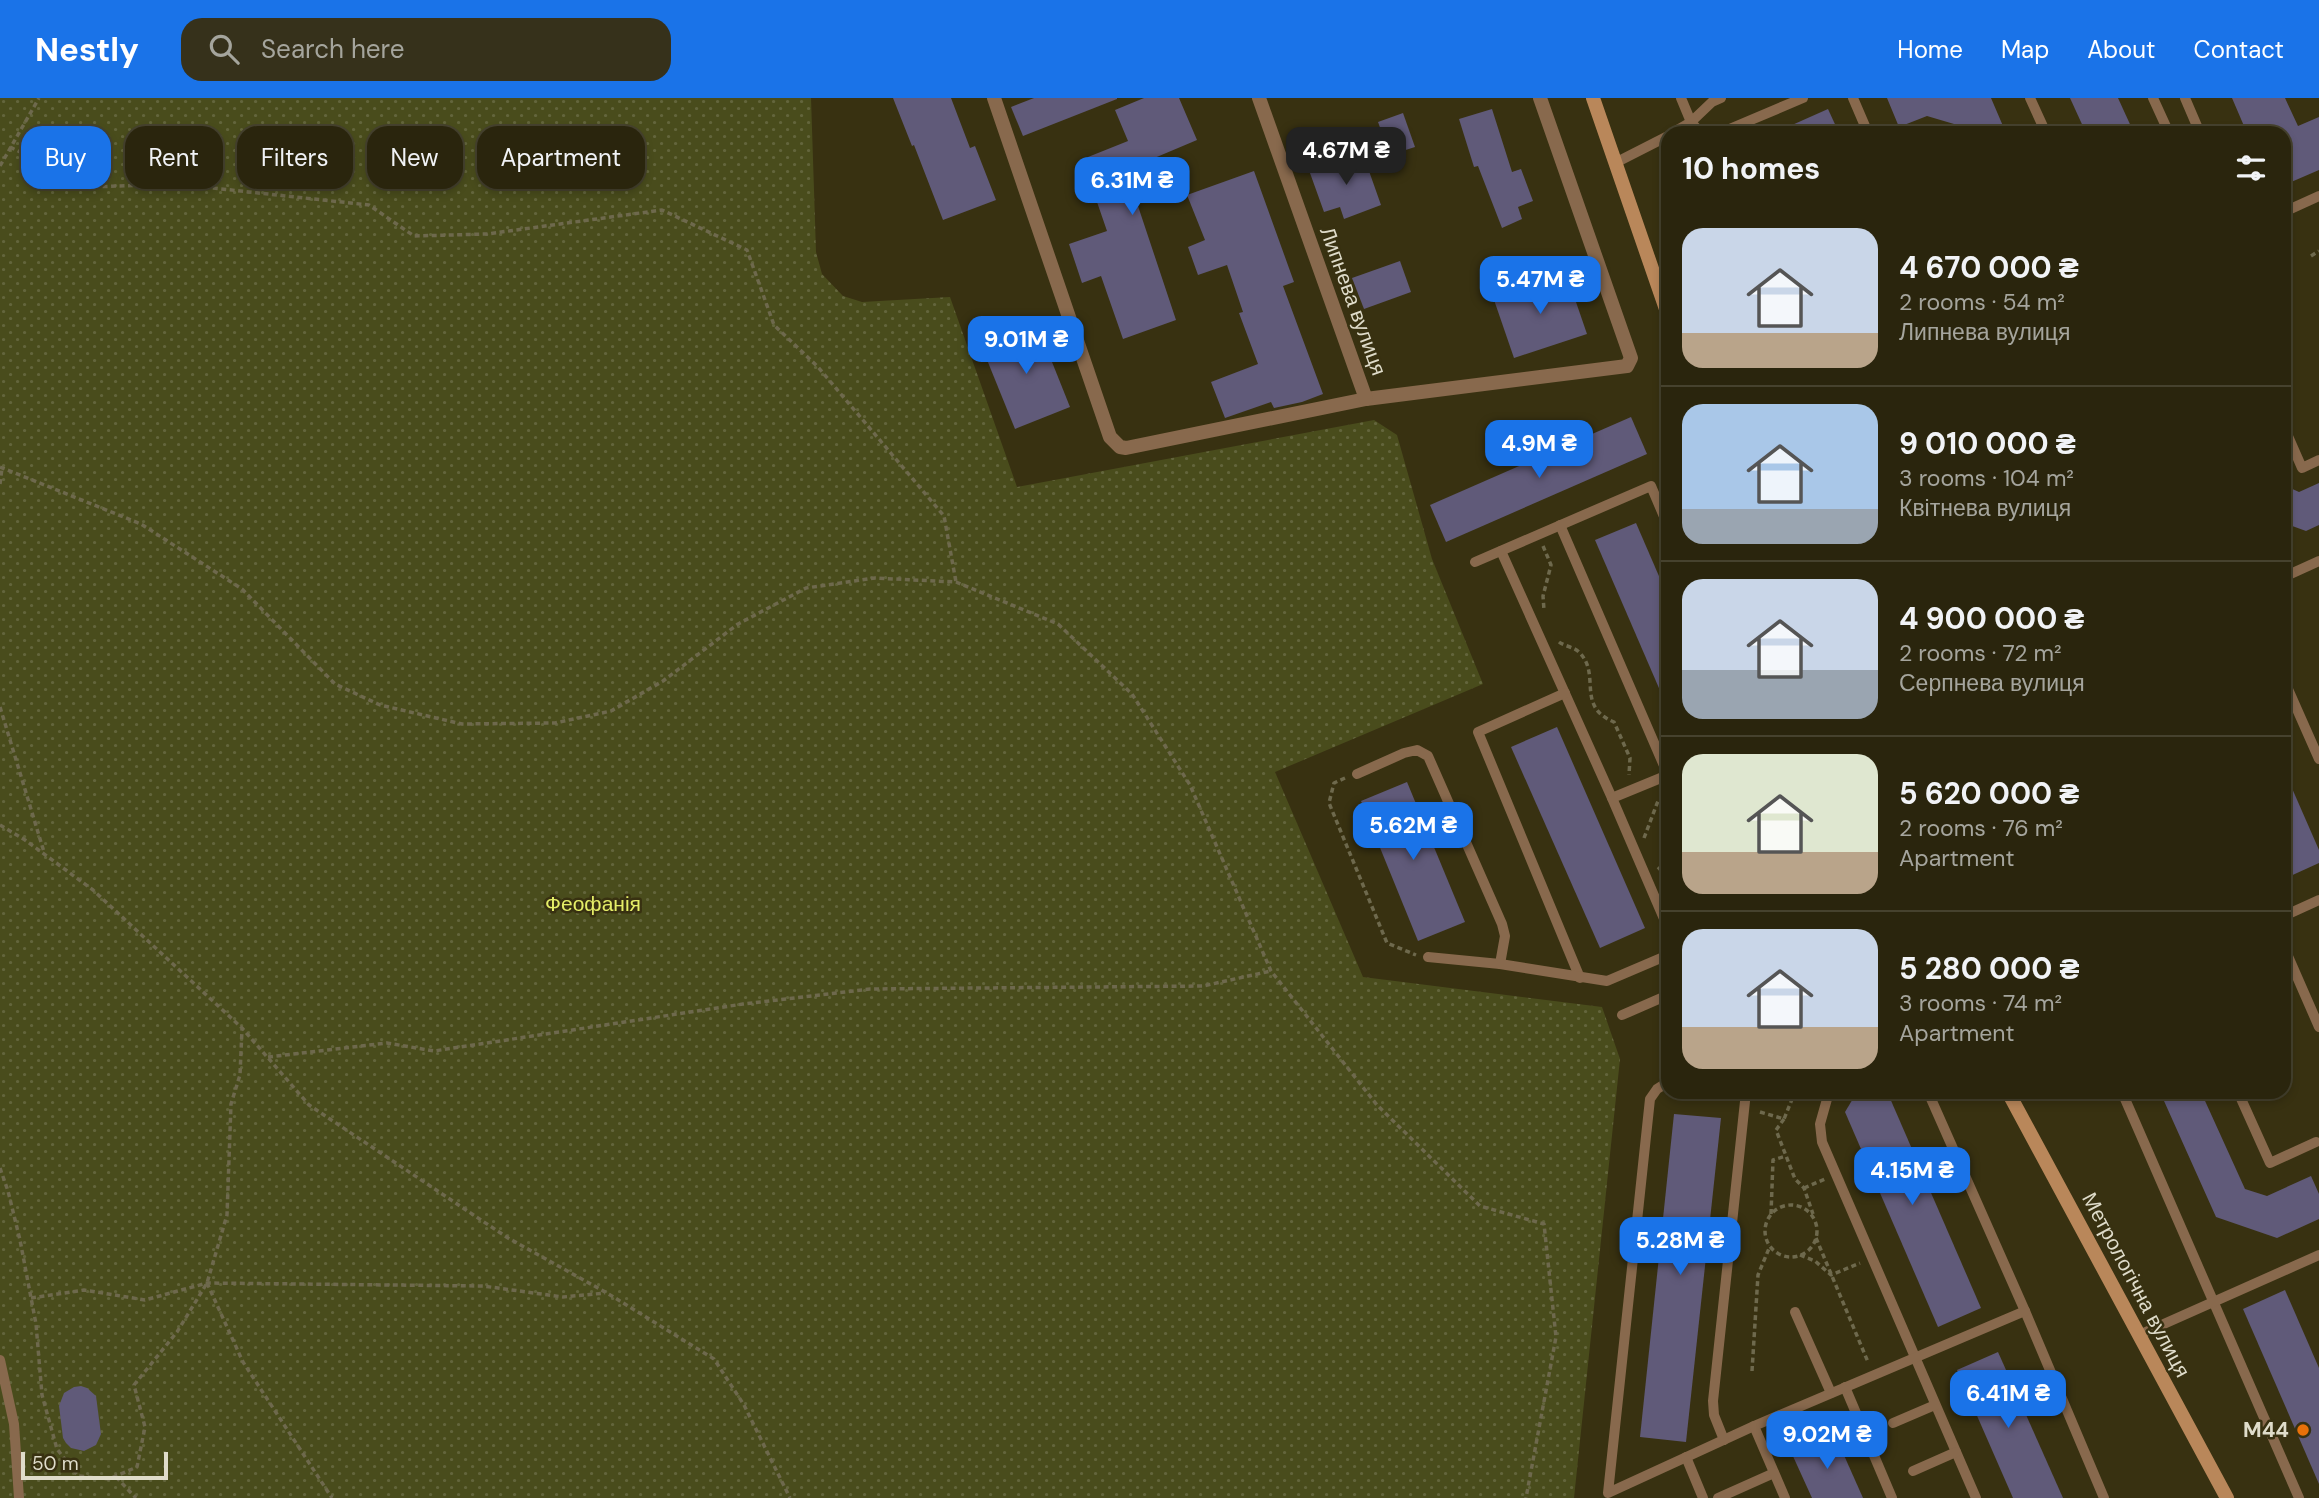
<!DOCTYPE html>
<meta charset="utf-8">
<style>
body{margin:0;font-family:"DM Sans",sans-serif;background:#36311b;color:#f1f3f6;height:100vh;display:flex;flex-direction:column;font-size:26px;white-space:nowrap}
*{box-sizing:border-box;margin:0}
p{font-size:23px;color:#a5a59d}
.icon{flex:none;width:38px;height:38px;fill:none;stroke:currentColor;stroke-width:2;stroke-linecap:round;stroke-linejoin:round}
.map{position:relative;flex:1;overflow:hidden}
.panel{position:absolute;left:1661px;top:28px;width:630px;height:973px;display:flex;flex-direction:column;background:#2a250d;border-radius:21px;box-shadow:0 4px 10px #0003,0 0 0 2px #46422e}
.panel>*{flex:none}
.guide{position:absolute;left:21px;top:28px;width:665px;height:63px;display:flex;gap:14px}
.scale{position:absolute;left:21px;bottom:18px;width:147px;box-sizing:border-box;padding-left:7px;border:4px solid #dfdcca;border-top:0;font-size:19px;line-height:24px;white-space:nowrap;color:#dfdcca;-webkit-text-stroke:5px #383111;paint-order:stroke}
.price{position:absolute;translate:-50% -60px;padding:0 16px;border-radius:14px;background:#1a73e8;color:#fff;font-size:23px;line-height:46px;filter:drop-shadow(0 2px 4px #0008)}
.price::after{content:'';position:absolute;left:50%;top:42px;width:21px;height:16px;margin-left:-10px;background:inherit;clip-path:polygon(0 0,100% 0,50% 100%)}
.price.current{background:#222;color:#fff}
ul{padding:0;list-style:none}
li{display:flex;align-items:center;gap:21px;height:175px;padding:0 21px}
li+li{border-top:2px solid #46422e}
li span{display:grid;place-items:center;flex:none;width:196px;height:140px;border-radius:21px;color:#555}
li>.icon{margin-inline-start:auto}
span .icon{width:84px;height:84px;fill:#fffc;stroke-width:1}
li b{font-size:30px}
h2{display:flex;justify-content:space-between;align-items:center;height:84px;padding:0 21px;font-size:30px}
.tag{padding:0 24px;border-radius:21px;background:#2a250d;box-shadow:0 4px 10px #0003,0 0 0 2px #46422e;font-size:24px;line-height:63px}
.tag.current{background:#1a73e8;color:#fff}
header{display:flex;align-items:center;gap:42px;box-sizing:border-box;height:98px;padding:0 35px;background:#1a73e8;color:#fff}
header strong{font-size:33px}
nav{display:flex;gap:38px;margin-inline-start:auto;font-size:24px}
.search{width:490px;height:63px;background:#36311b;display:flex;align-items:center;gap:18px;box-sizing:border-box;padding:0 24px;border-radius:21px;color:#a5a59d;font-size:26px}
.map>svg:first-child{display:block}
.grass{fill:url(#grass-dots)}
.building{fill:#605a79}
.lines{fill:none;stroke-linecap:round;stroke-linejoin:round}
.path{stroke:#6e694d;stroke-width:3.5;stroke-dasharray:5 3.5;stroke-linecap:butt}
.lane{stroke:#88694d;stroke-width:10}
.street{stroke:#88694d;stroke-width:14}
.secondary{stroke:#b9875a;stroke-width:14}
.food-dot{fill:#e8710a;stroke:#383111;stroke-width:2.5}
.labels{text-anchor:middle;dominant-baseline:central;stroke-width:5;stroke-linejoin:round;paint-order:stroke}
.street-label{font-size:21px;fill:#dfdcca;stroke:#383111}
.park-label{font-size:21px;fill:#e5ee68;stroke:#383111}
.poi-label{font-size:21px;font-weight:bold;fill:#dfdcca;stroke:#383111;text-anchor:end}
</style>
<header>
<strong>Nestly</strong>
<div class="search"><svg class="icon" aria-label="search" viewBox="0 0 24 24"><circle cx="10" cy="10" r="6"/><path d="M15 15l6 6"/></svg>Search here</div>
<nav><a>Home</a><a>Map</a><a>About</a><a>Contact</a></nav>
</header>
<div class="map">
<svg width="2319" height="1400" viewBox="0 0 2319 1400">
<defs>
<pattern id="grass-dots" width="8" height="8" patternUnits="userSpaceOnUse" patternTransform="scale(1.75)"><rect width="8" height="8" fill="#494c1c"/><path d="M2 2h.1M6 6h.1" fill="none" stroke="#63653c" stroke-width="1.8" stroke-linecap="round"/></pattern>
</defs>
<rect width="100%" height="100%" fill="#383111"/>
<path class="grass" d="M0,0h811l5,154 6,22 21,22 19,6 88,-5 67,190 357,-67 23,15 35,124 51,125 -208,88 88,205 239,30 18,52 -46,439h-1574z"/>
<g class="building">
<path d="M893,0h58l19,50 5,-2 21,54 -53,20 -29,-75 -2,1z"/>
<path d="M1034,0h83v1l-94,37 -12,-29z"/>
<path d="M1144,0h35l18,42 -71,30 50,150 -53,19 -22,-63 -19,7 -13,-39 38,-13 -10,-29 9,-3 -18,-42 40,-16 -13,-31z"/>
<path d="M1887,0h104l15,35h-48l-4,-9 -27,-8 -28,11z"/>
<path d="M2070,0h48l16,35h-48z"/>
<path d="M2232,0h53l13,28 21,-9v53l-35,15v-52h-37z"/>
<path d="M1492,11l20,63 9,-3 12,32 -15,6 4,12 -20,9 -24,-62 -4,1 -15,-48z"/>
<path d="M1828,11l11,24h-65z"/>
<path d="M1403,15l12,34 -25,8 -12,-33z"/>
<path d="M1363,56l18,51 -37,14 -4,-12 -16,5 -14,-39z"/>
<path d="M1254,73l40,111 -11,4 40,108 -21,8 -28,6 -3,-6 -46,16 -14,-36 47,-18 -19,-51 4,-1 -16,-47 -29,10 -10,-28 17,-7 -18,-45z"/>
<path d="M1400,163l11,31 -47,17 -12,-31z"/>
<path d="M1566,175l21,61 -73,24 -21,-61z"/>
<path d="M1036,224l34,85 -55,22 -34,-84z"/>
<path d="M1631,319l16,37 -201,88 -16,-37z"/>
<path d="M2319,385v42l-13,6 -22,-8v-38l15,7z"/>
<path d="M1636,425l32,74v112l-73,-169z"/>
<path d="M1557,629l88,201 -45,20 -89,-201z"/>
<path d="M2284,672l35,80v13l-35,16z"/>
<path d="M1407,684l58,140 -47,19 -57,-140z"/>
<path d="M1857,994h18l14,4 92,212 -43,19 -93,-215z"/>
<path d="M2160,994h41l44,97 22,7 44,-20 8,18v25l-42,19 -61,-21z"/>
<path d="M1674,1016l47,4 -35,324 -46,-5z"/>
<path d="M2285,1192l34,78v116l-76,-175z"/>
<path d="M1998,1254l65,146h-50l-56,-128z"/>
<path d="M81,1288l6,2 9,8 5,38 -5,11 -12,6 -13,-3 -5,-5 -3,-5 -4,-32 5,-13 10,-6z"/>
<path d="M1835,1337l28,63h-51l-20,-44z"/>
</g>
<g class="lines">
<g class="path">
<path d="M10,49l80,40 86,-3 193,21 45,31 73,-2 175,-24 85,40 27,75 44,42 126,149 12,66"/>
<path d="M0,68l39,-68"/>
<path d="M2311,158l8,-5"/>
<path d="M0,369l141,57 101,65 93,95 45,21 82,19 93,-1 56,-12 52,-30 75,-57 68,-36 69,-10 81,4 102,42 74,70 58,91 81,186 106,134 103,101 64,18 12,113 -30,161"/>
<path d="M0,386l2,-16"/>
<path d="M1543,448l8,19 -8,31 1,14"/>
<path d="M1559,544c5,4 15,5 20,10 23,23 -4,54 35,70l16,36 -1,17"/>
<path d="M0,609l44,145"/>
<path d="M1345,680l-11,5 -5,20 58,140 29,12"/>
<path d="M0,727l25,15 68,50 149,138 67,77 199,133 99,55 107,66 30,46 46,93"/>
<path d="M1644,740l14,-37"/>
<path d="M1658,769l10,11"/>
<path d="M268,959l119,-14 47,8 309,-47 127,-15 333,-3 68,-15"/>
<path d="M1760,1014l24,7 11,-27"/>
<path d="M1784,1021l-8,11 19,49 9,9 9,26"/>
<path d="M0,1070l8,23 12,49 16,84 6,71 15,54 21,27 31,3 28,-12 8,-40 -11,-42 43,-53 30,-49 20,-68 4,-111 9,-29 2,-46"/>
<path d="M1804,1090l21,-9"/>
<circle cx="1791" cy="1133" r="26"/>
<path d="M1771,1116l2,-54 13,-4"/>
<path d="M1816,1140l52,124"/>
<path d="M1800,1157l15,6 16,14 29,-12"/>
<path d="M207,1185l36,79 89,136"/>
<path d="M31,1200l53,-8 61,10 62,-17 276,3 80,11 42,-4"/>
<path d="M1752,1273l6,-96 12,-29"/>
<path d="M116,1379l20,21"/>
</g>
<g class="lane">
<path d="M1681,0l10,24 10,11"/>
<path d="M1853,0l15,35"/>
<path d="M2030,0l16,35"/>
<path d="M2153,0l16,35"/>
<path d="M2185,0l15,35"/>
<path d="M1672,35l19,-11 21,-20 9,-4"/>
<path d="M1720,35l83,-35"/>
<path d="M1615,65l53,-27"/>
<path d="M2284,114l35,-16"/>
<path d="M2284,329l18,41 17,-8"/>
<path d="M1560,427l108,250"/>
<path d="M1501,453l111,247"/>
<path d="M1475,464l176,-76 17,40"/>
<path d="M2284,479l35,-16"/>
<path d="M2284,582l35,79"/>
<path d="M1565,595l-87,39 102,246"/>
<path d="M1357,676l47,-21 13,-3 11,6 74,168 3,12 -5,28"/>
<path d="M1668,677l-56,23 56,130"/>
<path d="M2284,818l35,-16"/>
<path d="M2284,849l35,80"/>
<path d="M1428,859l72,7 107,17 61,-26"/>
<path d="M1622,917l46,-20"/>
<path d="M1668,984l-11,7 -7,10 -42,394 146,-67"/>
<path d="M1829,994l-9,32 2,18 154,356"/>
<path d="M2122,994l177,406"/>
<path d="M2238,994l32,71 46,-21"/>
<path d="M2025,1213l79,187"/>
<path d="M1795,1214l36,81"/>
<path d="M2139,1237l180,-80"/>
<path d="M0,1262l14,64 5,74"/>
<path d="M1845,1289l47,111"/>
<path d="M1893,1325l42,-18"/>
<path d="M1724,1342l-10,-25 -1,-14 33,-309"/>
<path d="M1686,1359l17,41"/>
<path d="M1913,1373l43,-19"/>
<path d="M1718,1400l56,-25"/>
<path d="M1785,1400l-31,-72 271,-115 -97,-219"/>
</g>
<g class="street">
<path d="M994,0l116,339 10,10 6,1 240,-49 261,-33 4,-8 -91,-260"/>
<path d="M1259,0l107,301"/>
</g>
<g class="secondary">
<path d="M1593,0l75,217"/>
<path d="M2008,994l219,406"/>
</g>
</g>
<circle class="food-dot" cx="2303" cy="1332" r="7"/>
<g class="labels">
<g class="street-label">
<text transform="translate(1353 203) rotate(70)">Липнева вулиця</text>
<text transform="translate(2136 1187) rotate(62)">Метрологічна вулиця</text>
</g>
<g class="park-label">
<text x="593" y="806">Феофанія</text>
</g>
<g class="poi-label">
<text x="2289" y="1332">M44</text>
</g>
</g>
</svg>
<div class="scale">50 m</div>
<b class="price current" style="left:1346px;top:89px">4.67M ₴</b>
<b class="price" style="left:1132px;top:119px">6.31M ₴</b>
<b class="price" style="left:1540px;top:218px">5.47M ₴</b>
<b class="price" style="left:1026px;top:278px">9.01M ₴</b>
<b class="price" style="left:1539px;top:382px">4.9M ₴</b>
<b class="price" style="left:1413px;top:764px">5.62M ₴</b>
<b class="price" style="left:1912px;top:1109px">4.15M ₴</b>
<b class="price" style="left:1680px;top:1179px">5.28M ₴</b>
<b class="price" style="left:2008px;top:1332px">6.41M ₴</b>
<b class="price" style="left:1827px;top:1373px">9.02M ₴</b>
<div class="guide">
<a class="tag current">Buy</a>
<a class="tag">Rent</a>
<a class="tag">Filters</a>
<a class="tag">New</a>
<a class="tag">Apartment</a>
</div>
<section class="panel">
<h2>10 homes<svg class="icon" aria-label="filters" viewBox="0 0 24 24"><path d="M4 7h16M4 17h16"/><circle cx="9" cy="7" r="2"/><circle cx="15" cy="17" r="2"/></svg></h2>
<ul>
<li><span style="background:linear-gradient(#c9d6e8 75%,#b9a48a 0)"><svg class="icon" aria-label="home" viewBox="0 0 24 24"><path d="M3 11l9-7 9 7M6 9v11h12V9"/></svg></span><div><b>4 670 000 ₴</b><p>2 rooms · 54 m²</p><p>Липнева вулиця</p></div></li>
<li><span style="background:linear-gradient(#a9c7e8 75%,#9aa5b1 0)"><svg class="icon" aria-label="home" viewBox="0 0 24 24"><path d="M3 11l9-7 9 7M6 9v11h12V9"/></svg></span><div><b>9 010 000 ₴</b><p>3 rooms · 104 m²</p><p>Квітнева вулиця</p></div></li>
<li><span style="background:linear-gradient(#c9d6e8 65%,#9aa5b1 0)"><svg class="icon" aria-label="home" viewBox="0 0 24 24"><path d="M3 11l9-7 9 7M6 9v11h12V9"/></svg></span><div><b>4 900 000 ₴</b><p>2 rooms · 72 m²</p><p>Серпнева вулиця</p></div></li>
<li><span style="background:linear-gradient(#dfe7d0 70%,#b9a48a 0)"><svg class="icon" aria-label="home" viewBox="0 0 24 24"><path d="M3 11l9-7 9 7M6 9v11h12V9"/></svg></span><div><b>5 620 000 ₴</b><p>2 rooms · 76 m²</p><p>Apartment</p></div></li>
<li><span style="background:linear-gradient(#c9d6e8 70%,#b9a48a 0)"><svg class="icon" aria-label="home" viewBox="0 0 24 24"><path d="M3 11l9-7 9 7M6 9v11h12V9"/></svg></span><div><b>5 280 000 ₴</b><p>3 rooms · 74 m²</p><p>Apartment</p></div></li>
</ul>
</section>
</div>
